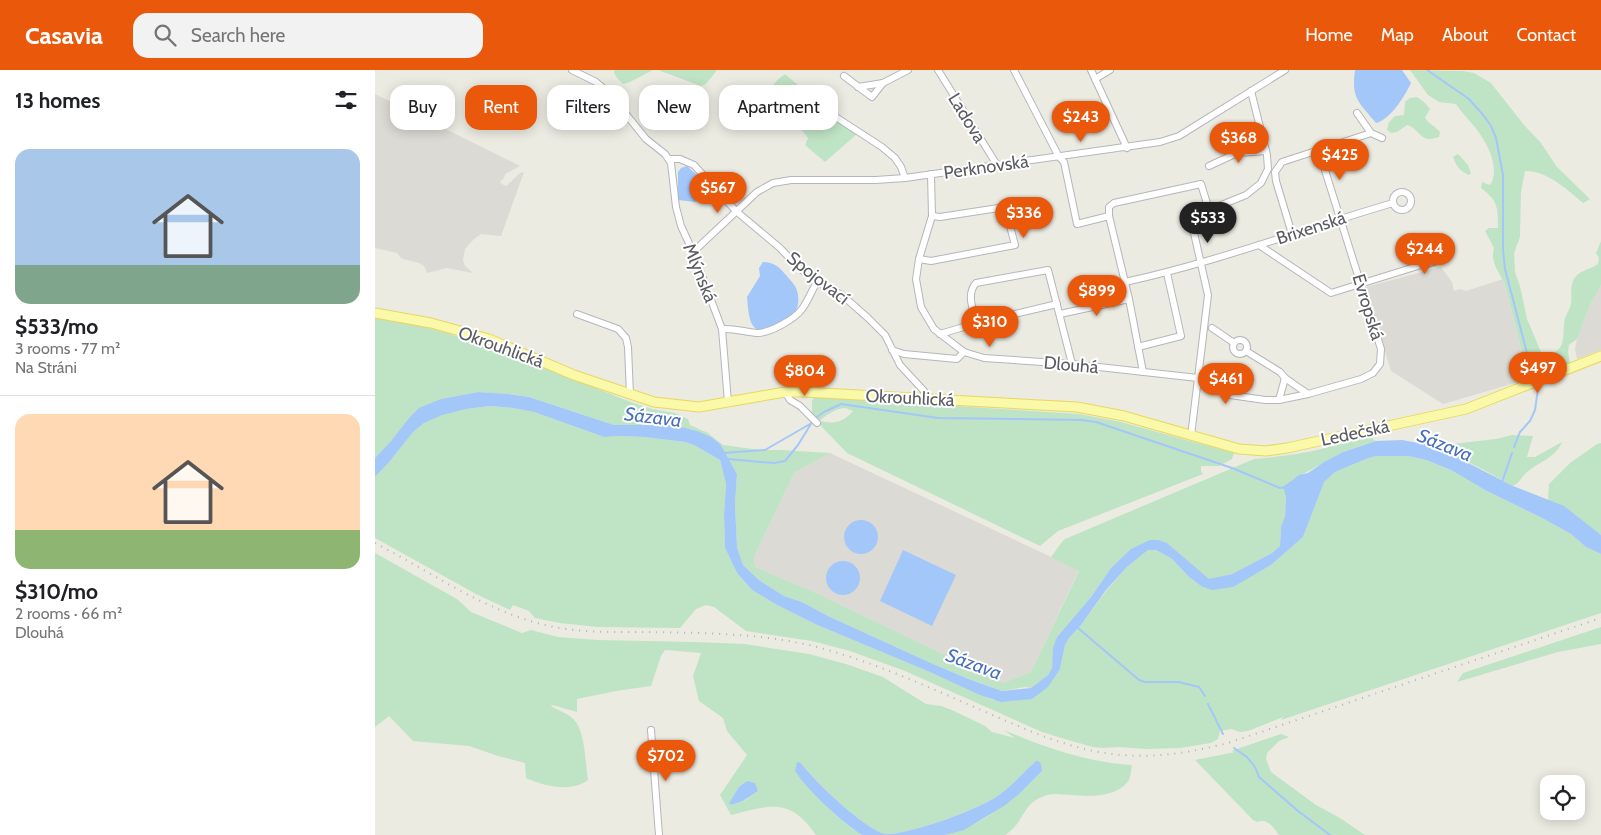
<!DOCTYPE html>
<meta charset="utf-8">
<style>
body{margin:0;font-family:Cabin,sans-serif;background:#f2f2f2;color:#202124;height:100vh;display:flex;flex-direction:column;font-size:19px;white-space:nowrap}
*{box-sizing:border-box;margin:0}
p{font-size:16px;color:#757577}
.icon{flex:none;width:28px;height:28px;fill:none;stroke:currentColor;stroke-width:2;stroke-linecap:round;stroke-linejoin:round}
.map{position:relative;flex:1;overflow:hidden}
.drawer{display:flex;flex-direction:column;background:#fff;width:375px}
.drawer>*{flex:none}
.top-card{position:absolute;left:15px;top:15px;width:475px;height:45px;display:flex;gap:10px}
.tools{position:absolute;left:1165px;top:705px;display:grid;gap:10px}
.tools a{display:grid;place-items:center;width:45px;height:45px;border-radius:10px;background:#fff;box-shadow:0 2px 12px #0003;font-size:25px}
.price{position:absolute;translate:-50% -42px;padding:0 11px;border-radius:18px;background:#ea580c;color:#fff;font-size:16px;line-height:32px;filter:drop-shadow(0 1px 2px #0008)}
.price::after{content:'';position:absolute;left:50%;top:30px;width:15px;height:11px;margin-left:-8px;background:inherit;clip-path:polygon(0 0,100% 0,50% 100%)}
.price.on{background:#222;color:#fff}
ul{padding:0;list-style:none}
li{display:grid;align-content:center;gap:10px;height:265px;padding:0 15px}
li+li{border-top:1px solid #e0e0e0}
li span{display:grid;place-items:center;height:155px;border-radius:15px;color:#555}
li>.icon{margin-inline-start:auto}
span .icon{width:90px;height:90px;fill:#fffc;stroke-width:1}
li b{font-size:21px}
h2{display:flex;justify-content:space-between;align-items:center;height:60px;padding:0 15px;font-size:21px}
.tag{padding:0 18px;border-radius:15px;background:#fff;box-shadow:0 2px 12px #0003;font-size:18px;line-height:45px}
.tag.on{background:#ea580c;color:#fff}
header{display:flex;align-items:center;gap:30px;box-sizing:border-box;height:70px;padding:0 25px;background:#ea580c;color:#fff}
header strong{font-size:24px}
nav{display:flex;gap:28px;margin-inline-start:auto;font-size:18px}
.search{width:350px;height:45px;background:#f2f2f2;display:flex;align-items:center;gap:12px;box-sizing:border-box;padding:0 18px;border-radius:15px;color:#757577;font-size:19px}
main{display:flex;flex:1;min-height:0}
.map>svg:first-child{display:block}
.industrial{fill:#dbdad4}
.green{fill:#bfe3c5;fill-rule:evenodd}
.water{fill:#a4c7fa}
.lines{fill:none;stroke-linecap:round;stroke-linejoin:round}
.stream{stroke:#a4c7fa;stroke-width:2}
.minor-casing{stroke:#b4b6bc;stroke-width:8}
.major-casing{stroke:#e9d75e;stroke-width:11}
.minor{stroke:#fff;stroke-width:6}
.major{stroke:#faf9a9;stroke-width:9}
.rail{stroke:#b2b3b3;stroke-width:2;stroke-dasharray:1 6;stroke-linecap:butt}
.labels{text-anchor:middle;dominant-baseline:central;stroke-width:4;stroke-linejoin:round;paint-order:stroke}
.street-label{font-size:18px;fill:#5a5c62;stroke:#fff}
.water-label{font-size:19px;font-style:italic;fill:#486fbb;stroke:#fff}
</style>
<header>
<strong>Casavia</strong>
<div class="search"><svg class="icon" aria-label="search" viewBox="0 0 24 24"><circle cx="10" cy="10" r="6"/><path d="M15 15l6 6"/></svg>Search here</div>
<nav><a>Home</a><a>Map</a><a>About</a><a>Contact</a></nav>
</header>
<main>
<section class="drawer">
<h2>13 homes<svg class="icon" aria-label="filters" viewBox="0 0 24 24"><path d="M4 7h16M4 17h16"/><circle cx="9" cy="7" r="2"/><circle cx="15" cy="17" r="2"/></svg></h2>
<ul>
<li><span style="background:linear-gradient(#a9c7e8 75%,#7fa58c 0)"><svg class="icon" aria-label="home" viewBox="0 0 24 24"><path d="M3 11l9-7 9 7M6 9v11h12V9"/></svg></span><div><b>$533/mo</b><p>3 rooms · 77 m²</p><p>Na Stráni</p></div></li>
<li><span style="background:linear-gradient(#ffd9b3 75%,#8fb573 0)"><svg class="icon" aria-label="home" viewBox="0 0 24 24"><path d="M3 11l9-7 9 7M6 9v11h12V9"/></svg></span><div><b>$310/mo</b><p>2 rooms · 66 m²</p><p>Dlouhá</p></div></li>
</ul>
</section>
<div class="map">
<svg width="1226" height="765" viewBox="0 0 1226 765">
<rect width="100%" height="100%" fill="#ecebe2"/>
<g class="industrial">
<path d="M0,24l145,72 -15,8 -1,4 -4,4 2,2 4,2 14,-13 4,-1 -23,64 -20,-2 -7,5 -9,10 -2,11 2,6 8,7 -26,-5 -20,5 -3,-7 -5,-3 -16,-4 -3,-2 -3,-4 -22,-5z"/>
<path d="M1066,197l11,15 2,9 6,-2 6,2 37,-12 26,100 -86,25 -52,-33 -25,-84z"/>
<path d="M1226,215v65l-24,9 -2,-10 2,-10 13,-34z"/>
<path d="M455,383l249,117 -48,102 -28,11 -189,-91 -59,-25 -1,-10 40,-84z"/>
</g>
<g class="green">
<path d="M239,0h39l-23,12 -7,2c-4,-4 -9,-8 -9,-14z"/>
<path d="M283,0h59l-11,14 -5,2z"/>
<path d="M1035,0l53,1 11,2 17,10 33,42 17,18 16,24 33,32 -7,4c-17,-14 -35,-32 -58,-32l-4,21 -1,45 -6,16 1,19 5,14 7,33 14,33 6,3c22,-6 14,-19 18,-37 2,-5 5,-9 6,-14 1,-8 -1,-16 2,-23 5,-11 17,-11 25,-17l1,-6 -3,-5 5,-12v44l-11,20 -13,34 -8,6 -1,7 2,11 -41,16 -25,-97c-6,-11 -14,-22 -10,-34l-9,-17 4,-3h9c0,-21 0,-27 -17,-40l1,-6 8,3c9,-13 1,-34 -7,-46 -7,-13 -19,-23 -27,-35l-17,-2 -11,-7z"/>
<path d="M410,4l26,22 1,4 45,34 -32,28 -20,-17 3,-7c-9,-13 -24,-25 -40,-25l-13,10h-3v-3c10,-15 17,-36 33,-46z"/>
<path d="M1042,27l8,6 5,6 -5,9c4,6 10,8 15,14l-1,5c-20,7 -17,-7 -32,-12l-10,7 -6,1 -4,-3 2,-8 6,-6 9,-1 1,-13 5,-4z"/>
<path d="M1083,84l10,11 3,8 -2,2c-9,-4 -13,-9 -16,-18z"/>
<path d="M0,247l55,11 72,22 126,51 24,8 23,4 13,6 2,6 18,8 15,12 37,5h22l48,3 -36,20 -40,84 1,10 59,25 189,91 28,-11 48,-101 -28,-14 11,-15 3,-3 189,-80c23,-2 48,-5 71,-11 16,-4 29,-8 45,-11l6,4 -33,11 -51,28 -6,16 -1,22 -4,8 -1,20 -8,7 -40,21 -23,6 -42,-37 -50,20 -6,5 -20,29 -34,40 -4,18 -1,13 -4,7 -17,13 -6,-1 -23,4 -31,-11 -38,-16 -105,-48 -26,-14 -18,-6 -25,-16 -16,-15 -6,-18 -2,-43 2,-30 -16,-29 -66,-19 -41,-1 -85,-28 -21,-3 -30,-2 -37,7 -50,42 -16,17z"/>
<path d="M439,327l265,17 42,8 113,31 -2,6 -13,7h-18v5l2,3 -145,57 -18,15 -193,-93 -25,-26 -10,-14v-12zM470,338l8,3c-10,12 -19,13 -34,10 8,-6 15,-12 26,-13z"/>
<path d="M115,336l23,2 21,4 70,25 16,-1 24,1 41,5 9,3 26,15 6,24 -2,31 1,33 12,25 15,17 25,15 38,19 117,49 61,27 39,-1 28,-30 5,-24 4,-7 12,-13 25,-34 21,-24 21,-17h8l16,9 17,18 12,9 54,-12 16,-9 32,-28 20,-55 12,-10 31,-13 10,-3h32l18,4 25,10 34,20 59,29 27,15 15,13 15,7v59l-320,107 2,-3 -35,14 -8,1 -9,-3 -11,2 -2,8 -7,4 -31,5 -33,1 -29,-2 -14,1 -11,-1 -25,-7 -26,-8 -137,-61 -55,-20 -38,-10 -66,-10 -32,-24 -8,-2 -10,4 -16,19 -82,-1 -38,-4 -25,-5 -6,-7 -16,-6 -3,5 -34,-16 -101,-56v-61c14,-14 24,-31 38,-45 19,-20 51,-23 77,-26z"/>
<path d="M1137,365l21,1 -6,21h8l27,-15c-7,17 -25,20 -37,32 -5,5 -5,8 -12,12l-31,-17 -47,-23 61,-7z"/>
<path d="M1226,373v92l-53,-35 1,-16 21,-21 27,-19z"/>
<path d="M0,483l82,46 14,13 51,21 9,-3 27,7 40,3 96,2 51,2 64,10 37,10 37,13 43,27 15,2 11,4 33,16 7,6 23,6 -11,-8c43,18 81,32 128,35 -1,5 -1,10 -3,15 -11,17 -39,17 -57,15 -11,0 -19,-3 -30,2 -14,5 -17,16 -25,27 -3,4 -8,8 -11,11h-61c42,-12 67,-34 97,-64l-6,-10c-13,11 -23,24 -37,34 -19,14 -90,40 -114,39 -19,-4 -72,-54 -84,-71l-6,7 2,4c20,22 40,46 65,61h-46c-26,-38 -46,-30 -85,-20l-11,-20 27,-40 -20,-24 -4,-13 -24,-17 -6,-25 8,-23 -36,-3 -4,6 -10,30 -35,5 -39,8v13l-25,-7 -1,1c6,4 14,6 20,11 15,11 14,46 17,63 -17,13 -44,6 -62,-2l-1,-15 -27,-7 -29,-10 -56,-5 -24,-25 -14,11zM364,717l19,4 -14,10 -13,4 -2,-2z"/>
<path d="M1226,557v17l-43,8 -101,30 6,-9z"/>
<path d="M906,664l8,3 -10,4 -12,12 -1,6 5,13 45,33 24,13 25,17h-86c-6,-8 -11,-17 -22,-13l-4,-2 -58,-60 40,-8 -4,-1z"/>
</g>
<g class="water">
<path d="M980,0h47l9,13c-6,13 -21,37 -35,40 -17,-21 -25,-24 -21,-53z"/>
<path d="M312,96l11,10 8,12 -2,7 -9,7 -17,-2v-28l3,-4z"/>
<path d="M388,192c11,0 16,5 23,13 3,4 10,10 11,16 2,5 2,14 -1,19 -4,7 -35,24 -41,18 -7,-6 -7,-22 -8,-31l13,-21 -1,-8z"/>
<path d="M103,322l30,2 21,3 85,28h59l24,6 14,6 10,8 16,29 -2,30 2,43 6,18 16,15 25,16 18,6 26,14 105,48 38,16 31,11 29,-3 17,-13 4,-7 1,-20 4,-11 34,-40 20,-29 20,-19 19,-9h8l9,3 42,36 23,-5 40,-21 8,-7 1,-20 4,-9 1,-21 -3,-9 16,-12 9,-2 16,-11 19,-10 33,-11 26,-1 33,6 78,40 51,20 37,29v19l-15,-7 -15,-13 -27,-15 -59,-29 -34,-20 -25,-10 -18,-4h-32l-10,3 -31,13 -11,10 -21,55 -32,28 -38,22 -21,3 -11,-4 -12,-9 -17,-18 -16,-9h-8l-21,17 -21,23 -25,35 -12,13 -4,7 -5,24 -12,18 -16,12 -31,3 -21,-7 -48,-22 -117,-49 -38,-19 -25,-15 -15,-17 -12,-25 -1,-33 2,-31 -6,-24 -26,-15 -9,-3 -41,-5 -24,-1 -16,1 -70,-25 -21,-4 -23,-2 -24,3 -24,6 -18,8 -11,9 -24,30 -14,15v-19l16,-17 19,-24 9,-9 22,-9z"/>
<circle cx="486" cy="467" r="17"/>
<path d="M528,480l53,25 -24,51 -52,-25z"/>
<circle cx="468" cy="508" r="17"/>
<path d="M661,691h2l3,3 1,7 -23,23 -15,12 -40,24 -19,5h-83c-18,-11 -56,-46 -67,-64l2,-9 4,1c12,17 65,67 84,71 24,1 95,-25 114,-39 14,-10 24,-23 37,-34z"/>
<path d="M372,711l8,2 3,8 -15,10 -12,4 -2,-2 10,-16z"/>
</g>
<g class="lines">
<g class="stream">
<path d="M1052,0l42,29 15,17 7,10 5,12 7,37v75l2,19 28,107"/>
<path d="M1139,377l6,-15 10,-11 5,-11 3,-21"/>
<path d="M349,383l41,-3 45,-26"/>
<path d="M353,389l46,4 11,-2 13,-16 16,-26 10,-7 17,-8 97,14 143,2 15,2 136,46 48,20 5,-1"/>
<path d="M1127,412l10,-29"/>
<path d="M703,558l61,52 6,2h34l20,5 6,9"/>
<path d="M833,634l15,30"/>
<path d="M859,678l13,9 8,10 4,10 39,34 32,24"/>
</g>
<defs>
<g id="minor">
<path d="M197,0l24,12 12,10 38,47 19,15 6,9 5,44 5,19 12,26 29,77 6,73"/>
<path d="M563,0l59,95"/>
<path d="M639,0l45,87 5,5 13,62 32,-8"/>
<path d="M716,0l36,78"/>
<path d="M469,6l28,21 11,-14 25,-13"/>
<path d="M720,9l15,-9"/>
<path d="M483,17l25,-4"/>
<path d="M436,31l71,46 13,11 6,9 4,11"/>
<path d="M982,43l14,20 11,5"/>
<path d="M294,89h11l14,6 42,46 44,37 18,19 19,15 25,13 26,23 17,17 15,30 24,26 1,8"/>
<path d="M834,96l28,-13 29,-2"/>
<path d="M556,104l1,42 -13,43 -3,20 5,28 13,22 30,23 20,6 88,6 126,14 32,17 35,5h14l29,-6 53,-15 12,-6 7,-9 1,-15 -62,-198"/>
<circle cx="1027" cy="131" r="9"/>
<path d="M917,164l-16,-53 -1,-9 7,-10 89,-29"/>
<path d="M884,175l72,48 90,-28"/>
<path d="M1060,175l8,3c5,14 -11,14 -22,17l6,-7 4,-10z"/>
<path d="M318,182l64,-60 16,-9 18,-3h85l29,-2 255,-36 19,-6 106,-66"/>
<path d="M544,189l12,2 84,-16 -10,-38 -65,10 -8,-1"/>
<path d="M750,212c91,-20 179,-53 268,-79"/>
<path d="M202,244l41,15 8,9 2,9 2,48"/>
<path d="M685,244l69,-15"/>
<path d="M602,253c-4,-13 -11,-29 -1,-40l72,-13 24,94"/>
<path d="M837,258l22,15"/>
<path d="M347,259c12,-1 23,3 35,4 13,0 38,-14 45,-24 6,-8 10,-19 15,-27"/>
<path d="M565,264l37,-11 80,-19"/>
<circle cx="865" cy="277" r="7"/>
<path d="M763,277l43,-11 -14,-63"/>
<path d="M517,280l12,4 53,5 7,-7"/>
<path d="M871,281l34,21 5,6 23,16"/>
<path d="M768,302l-14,-73 -20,-83v-9l5,-4 87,-19 8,26"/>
<path d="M410,322l5,8 10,6 17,17"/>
<path d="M904,330l6,-22"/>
<path d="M816,366l17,-141 -14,-62 6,-13 9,-10 37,-15 15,-12 7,-14 -1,-14 -16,-64"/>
<path d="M276,660l8,105"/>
</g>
<path id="major" d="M0,243l56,10 58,16 85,36 80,27 45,5 86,-15h19l273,15 47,9 115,33 27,2 21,-3 179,-39 135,-53"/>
</defs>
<use href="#minor" class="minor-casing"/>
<use href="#major" class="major-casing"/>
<use href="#minor" class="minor"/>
<use href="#major" class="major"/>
<path class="rail" d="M0,473c56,29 108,67 170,82 33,8 68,7 103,7 55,1 111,1 165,14 59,15 113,40 168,64 46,20 90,41 141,45 36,3 71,-3 106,-12l373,-125"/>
</g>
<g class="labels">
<g class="street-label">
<text transform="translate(592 48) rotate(58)">Ladova</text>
<text transform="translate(611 97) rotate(-8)">Perknovská</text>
<text transform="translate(936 158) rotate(-18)">Brixenská</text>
<text transform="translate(325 203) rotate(68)">Mlýnská</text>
<text transform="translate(443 208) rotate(38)">Spojovací</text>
<text transform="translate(993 237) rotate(73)">Evropská</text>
<text transform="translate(126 277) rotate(20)">Okrouhlická</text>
<text transform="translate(696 295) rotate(5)">Dlouhá</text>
<text transform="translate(535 328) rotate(3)">Okrouhlická</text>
<text transform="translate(980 363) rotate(-12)">Ledečská</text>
</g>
<g class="water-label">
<text transform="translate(278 347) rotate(7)">Sázava</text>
<text transform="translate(1070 375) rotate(22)">Sázava</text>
<text transform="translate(599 594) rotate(20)">Sázava</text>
</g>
</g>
</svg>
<div class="tools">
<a><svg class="icon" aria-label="locate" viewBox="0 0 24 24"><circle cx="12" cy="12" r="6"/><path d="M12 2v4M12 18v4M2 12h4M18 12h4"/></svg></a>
</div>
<b class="price" style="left:706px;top:73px">$243</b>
<b class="price" style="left:864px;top:94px">$368</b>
<b class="price" style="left:965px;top:111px">$425</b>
<b class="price" style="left:343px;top:144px">$567</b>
<b class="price" style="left:649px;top:169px">$336</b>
<b class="price on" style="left:833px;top:174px">$533</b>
<b class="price" style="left:1050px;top:205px">$244</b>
<b class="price" style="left:722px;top:247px">$899</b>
<b class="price" style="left:615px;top:278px">$310</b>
<b class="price" style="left:1163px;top:324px">$497</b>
<b class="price" style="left:430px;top:327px">$804</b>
<b class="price" style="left:851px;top:335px">$461</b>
<b class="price" style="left:291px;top:712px">$702</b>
<div class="top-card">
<a class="tag">Buy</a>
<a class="tag on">Rent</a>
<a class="tag">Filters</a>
<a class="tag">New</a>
<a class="tag">Apartment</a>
</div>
</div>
</main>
